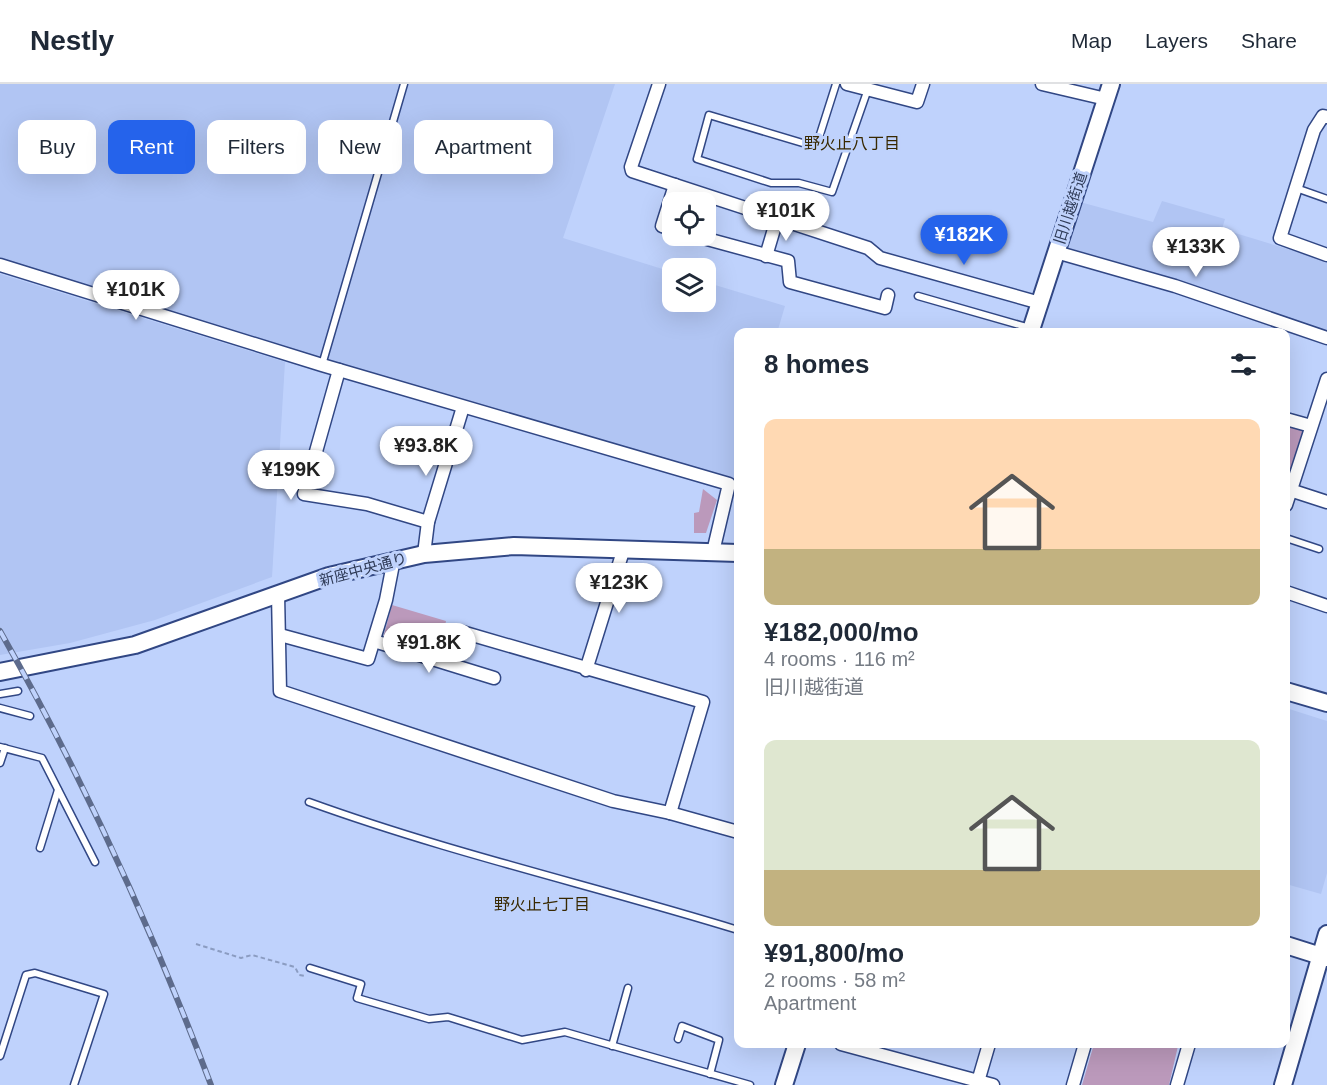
<!DOCTYPE html>
<meta charset="utf-8">
<style>
body{margin:0;font-family:Helvetica,"Noto Sans JP",sans-serif;background:#f2f2f3;color:#1f2937;height:100vh;display:flex;flex-direction:column;font-size:22px;white-space:nowrap}
*{box-sizing:border-box;margin:0}
p{font-size:20px;color:#747a83}
.icon{flex:none;width:33px;height:33px;fill:none;stroke:currentColor;stroke-width:2;stroke-linecap:round;stroke-linejoin:round}
.map{position:relative;flex:1;overflow:hidden}
.sheet{position:absolute;left:734px;top:244px;width:556px;height:720px;display:flex;flex-direction:column;background:#fff;border-radius:12px;box-shadow:0 6px 24px #0002}
.sheet>*{flex:none}
.guide{position:absolute;left:18px;top:36px;width:570px;height:54px;display:flex;gap:12px}
.buttons{position:absolute;left:662px;top:108px;display:grid;gap:12px}
.buttons a{display:grid;place-items:center;width:54px;height:54px;border-radius:12px;background:#fff;box-shadow:0 6px 24px #0002;font-size:30px}
.price{position:absolute;translate:-50% -51px;padding:0 14px;border-radius:21px;background:#fff;color:#222;font-size:20px;line-height:39px;filter:drop-shadow(0 2px 3px #0008)}
.price::after{content:'';position:absolute;left:50%;top:36px;width:18px;height:14px;margin-left:-9px;background:inherit;clip-path:polygon(0 0,100% 0,50% 100%)}
.price.active{background:#2563eb;color:#fff}
ul{padding:0;list-style:none}
li{display:grid;align-content:center;gap:12px;height:318px;padding:0 30px}
li span{display:grid;place-items:center;height:186px;border-radius:12px;color:#555}
li>.icon{margin-inline-start:auto}
span .icon{width:108px;height:108px;fill:#fffc;stroke-width:1}
li b{font-size:26px}
h2{display:flex;justify-content:space-between;align-items:center;height:72px;padding:0 30px;font-size:26px}
.pill{padding:0 21px;border-radius:12px;background:#fff;box-shadow:0 6px 24px #0002;font-size:21px;line-height:54px}
.pill.active{background:#2563eb;color:#fff}
header{display:flex;align-items:center;gap:36px;box-sizing:border-box;height:84px;padding:0 30px;background:#fff;border-bottom:2px solid #e0e1e3}
header strong{font-size:28px}
nav{display:flex;gap:33px;margin-inline-start:auto;font-size:21px}
.map>svg:first-child{display:block}
.built{fill:#b1c5f3}
.green{fill:#b9b}
.lines{fill:none;stroke-linecap:round;stroke-linejoin:round}
.lane-casing{stroke:#314784;stroke-width:9}
.street-casing{stroke:#314784;stroke-width:15}
.secondary-casing{stroke:#314784;stroke-width:20}
.path{stroke:#8b9cc1;stroke-width:2;stroke-dasharray:4.5 3;stroke-linecap:butt}
.lane{stroke:#fff;stroke-width:6}
.street{stroke:#fff;stroke-width:12}
.secondary{stroke:#fff;stroke-width:16}
.rail-casing{stroke:#5d6b8c;stroke-width:6}
.rail{stroke:#bfd2fc;stroke-width:4;stroke-dasharray:11;stroke-linecap:butt}
.labels{text-anchor:middle;dominant-baseline:central;stroke-width:6;stroke-linejoin:round;paint-order:stroke}
.street-label{font-size:15px;fill:#2e3a56;stroke:#bfd2fc}
.neighbourhood-label{font-size:16px;fill:#382800;stroke:#bfd2fc}
</style>
<header>
<strong>Nestly</strong>
<nav><a>Map</a><a>Layers</a><a>Share</a></nav>
</header>
<div class="map">
<svg width="1327" height="1001" viewBox="0 0 1327 1001">
<rect width="100%" height="100%" fill="#bfd2fc"/>
<g class="built">
<path d="M0,0h615l-52,154 109,34v30h33v-20l80,24 -8,27h-39v147l-451,-132 -287,-88z"/>
<path d="M1162,117l63,18 -3,10 105,32v70l-129,-45 -132,-39 14,-45 73,20z"/>
<path d="M0,190l285,88 -13,215 -117,43 -85,23 -70,12z"/>
<path d="M1286,624l41,13v152l-6,21 -35,-10z"/>
</g>
<g class="green">
<path d="M1286,335l25,7 -25,79z"/>
<path d="M703,405l14,11 -11,33h-12v-20l5,-1z"/>
<path d="M392,521l54,16 -2,10 10,4 -6,22 -65,-19z"/>
<path d="M1094,960h75l9,2 -9,39h-87z"/>
</g>
<g class="lines">
<defs>
<g id="lane">
<path d="M836,0l-20,63 -107,-32 -12,44 74,24h28l33,9 36,-103"/>
<path d="M1296,104l31,11"/>
<path d="M918,212l112,32"/>
<path d="M322,281l82,-281"/>
<path d="M1286,454l33,11"/>
<path d="M0,610l18,-3"/>
<path d="M0,624l30,8"/>
<path d="M0,663l42,11 53,104"/>
<path d="M0,679l5,-15"/>
<path d="M309,718c141,51 286,84 429,128"/>
<path d="M40,764l18,-58"/>
<path d="M310,884l51,16 -4,14 72,21 19,-2 74,23 43,-8 185,53"/>
<path d="M678,955l4,-13 37,14 -9,34"/>
<path d="M612,962l16,-58"/>
<path d="M0,972l26,-81 9,-2 69,21 -30,91"/>
</g>
<g id="street">
<path d="M659,0l-28,83 1,4 236,77 12,10 160,45"/>
<path d="M847,0l70,18 6,-18"/>
<path d="M1042,0l64,15"/>
<path d="M1327,33l-4,-1 -9,14 -34,108 47,17"/>
<path d="M672,145l-10,-3 13,-41"/>
<path d="M696,152l92,25 2,21 95,26 3,-13"/>
<path d="M1056,168l119,34 152,52"/>
<path d="M766,172l11,-37"/>
<path d="M0,181l322,100 407,119 -16,68"/>
<path d="M339,286l-35,124 63,10 61,18"/>
<path d="M1286,335l25,7"/>
<path d="M1290,406l37,12"/>
<path d="M1286,421l41,-126"/>
<path d="M424,470l4,-32 35,-115"/>
<path d="M1286,508l41,14"/>
<path d="M278,510l2,97 333,110 57,12 68,19"/>
<path d="M462,548l241,70 -33,111"/>
<path d="M280,551l88,24 18,-59 8,-41"/>
<path d="M374,557l120,37"/>
<path d="M586,586l38,-122"/>
<path d="M841,960l152,41"/>
<path d="M977,1001l12,-41"/>
<path d="M1073,1001l12,-41"/>
<path d="M1177,1001l12,-41"/>
</g>
<g id="secondary">
<path d="M1030,249l81,-249"/>
<path d="M0,588l135,-27 194,-69 95,-22 90,-8 224,7"/>
<path d="M1286,607l41,12"/>
<path d="M1286,861l41,13"/>
<path d="M784,1001l13,-41"/>
<path d="M1283,1001l44,-151"/>
</g>
</defs>
<use href="#lane" class="lane-casing"/>
<use href="#street" class="street-casing"/>
<use href="#secondary" class="secondary-casing"/>
<path class="path" d="M196,860l45,14 11,-3 43,12 4,8 6,1"/>
<use href="#lane" class="lane"/>
<use href="#street" class="street"/>
<use href="#secondary" class="secondary"/>
<defs>
<path id="rail" d="M0,547c82,145 152,298 211,454"/>
</defs>
<use href="#rail" class="rail-casing"/>
<use href="#rail" class="rail"/>
</g>
<g class="labels">
<g class="street-label">
<text transform="translate(1070 124) rotate(-72)">旧川越街道</text>
<text transform="translate(363 485) rotate(-15)">新座中央通り</text>
</g>
<g class="neighbourhood-label">
<text x="852" y="59">野火止八丁目</text>
<text x="542" y="820">野火止七丁目</text>
</g>
</g>
</svg>
<div class="buttons">
<a><svg class="icon" aria-label="locate" viewBox="0 0 24 24"><circle cx="12" cy="12" r="6"/><path d="M12 2v4M12 18v4M2 12h4M18 12h4"/></svg></a>
<a><svg class="icon" aria-label="layers" viewBox="0 0 24 24"><path d="M12 4l9 5-9 5-9-5zM3 14l9 5 9-5"/></svg></a>
</div>
<b class="price" style="left:786px;top:158px">¥101K</b>
<b class="price active" style="left:964px;top:182px">¥182K</b>
<b class="price" style="left:1196px;top:194px">¥133K</b>
<b class="price" style="left:136px;top:237px">¥101K</b>
<b class="price" style="left:426px;top:393px">¥93.8K</b>
<b class="price" style="left:291px;top:417px">¥199K</b>
<b class="price" style="left:619px;top:530px">¥123K</b>
<b class="price" style="left:429px;top:590px">¥91.8K</b>
<div class="guide">
<a class="pill">Buy</a>
<a class="pill active">Rent</a>
<a class="pill">Filters</a>
<a class="pill">New</a>
<a class="pill">Apartment</a>
</div>
<section class="sheet">
<h2>8 homes<svg class="icon" aria-label="filters" viewBox="0 0 24 24"><path d="M4 7h16M4 17h16"/><circle cx="9" cy="7" r="2"/><circle cx="15" cy="17" r="2"/></svg></h2>
<ul>
<li><span style="background:linear-gradient(#ffd9b3 70%,#c2b280 0)"><svg class="icon" aria-label="home" viewBox="0 0 24 24"><path d="M3 11l9-7 9 7M6 9v11h12V9"/></svg></span><div><b>¥182,000/mo</b><p>4 rooms · 116 m²</p><p>旧川越街道</p></div></li>
<li><span style="background:linear-gradient(#dfe7d0 70%,#c2b280 0)"><svg class="icon" aria-label="home" viewBox="0 0 24 24"><path d="M3 11l9-7 9 7M6 9v11h12V9"/></svg></span><div><b>¥91,800/mo</b><p>2 rooms · 58 m²</p><p>Apartment</p></div></li>
</ul>
</section>
</div>
